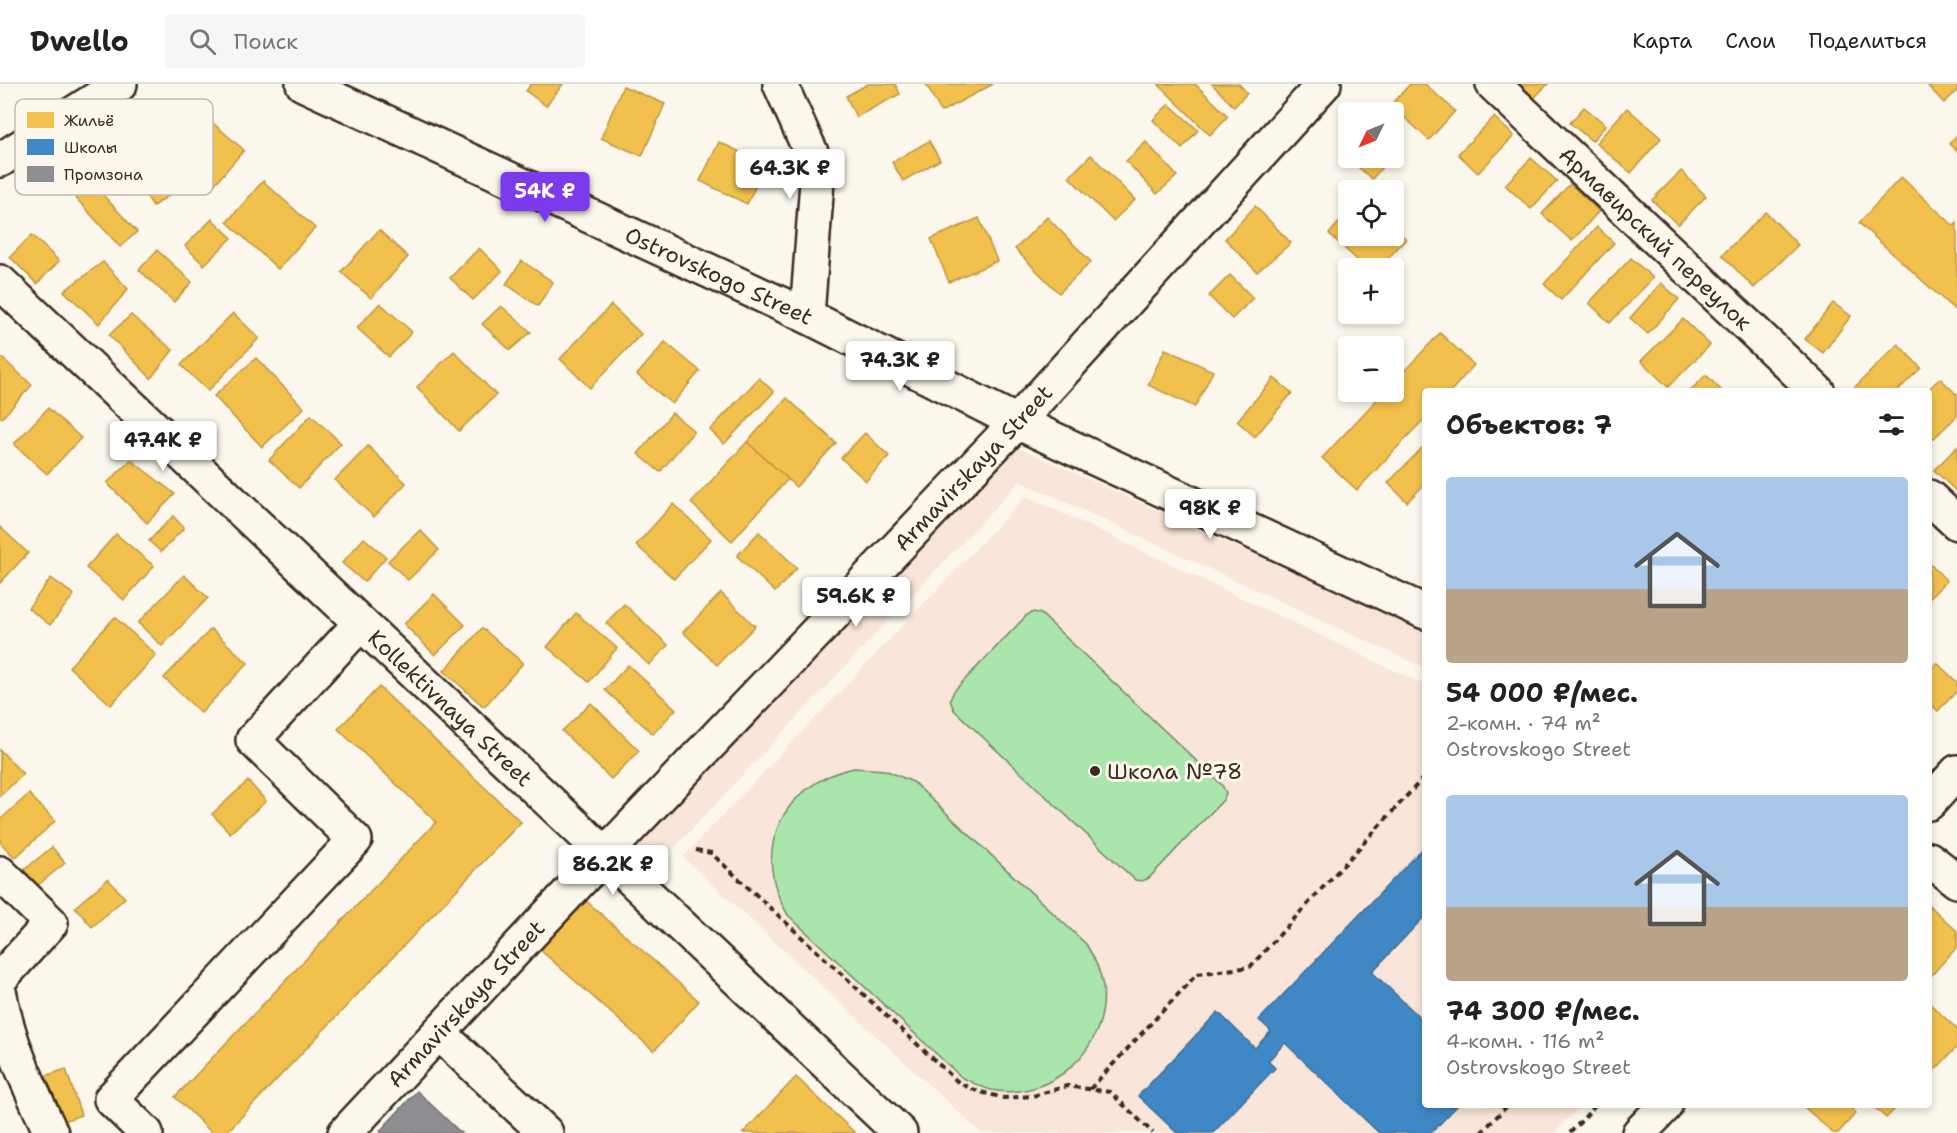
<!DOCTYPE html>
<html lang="ru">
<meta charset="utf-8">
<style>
body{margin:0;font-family:"Shantell Sans",sans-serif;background:#f6f6f6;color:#222;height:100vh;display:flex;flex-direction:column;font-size:22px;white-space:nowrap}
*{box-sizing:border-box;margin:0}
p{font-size:20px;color:#767676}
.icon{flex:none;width:33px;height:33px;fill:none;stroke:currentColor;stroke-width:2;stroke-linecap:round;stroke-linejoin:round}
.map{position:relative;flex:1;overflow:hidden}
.drawer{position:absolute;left:1422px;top:304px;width:510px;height:720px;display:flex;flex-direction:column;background:#fff;border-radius:6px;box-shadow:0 3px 9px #0003}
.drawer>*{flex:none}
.needle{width:39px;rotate:227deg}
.buttons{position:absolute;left:1338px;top:18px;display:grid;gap:12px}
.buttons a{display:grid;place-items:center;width:66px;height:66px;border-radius:6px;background:#fff;box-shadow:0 3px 9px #0003;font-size:30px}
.price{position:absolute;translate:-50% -51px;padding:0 14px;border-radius:6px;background:#fff;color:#222;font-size:20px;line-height:39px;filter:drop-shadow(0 2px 3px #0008)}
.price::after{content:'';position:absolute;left:50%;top:36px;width:18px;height:14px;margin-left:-9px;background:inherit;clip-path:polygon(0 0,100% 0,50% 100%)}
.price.on{background:#7c3aed;color:#fff}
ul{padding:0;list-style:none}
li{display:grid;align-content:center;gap:12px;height:318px;padding:0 24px}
li span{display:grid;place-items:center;height:186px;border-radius:6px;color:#555}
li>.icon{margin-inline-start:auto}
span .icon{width:108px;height:108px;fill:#fffc;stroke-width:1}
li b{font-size:26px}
h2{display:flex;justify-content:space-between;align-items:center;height:72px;padding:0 24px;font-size:26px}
header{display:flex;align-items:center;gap:36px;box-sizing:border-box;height:84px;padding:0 30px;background:#fff;border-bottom:2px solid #e0e0e0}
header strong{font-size:28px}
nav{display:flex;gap:33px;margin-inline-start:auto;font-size:21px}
.search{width:420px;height:54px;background:#f6f6f6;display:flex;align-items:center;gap:15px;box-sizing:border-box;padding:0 21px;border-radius:6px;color:#767676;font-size:22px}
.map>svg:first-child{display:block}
.built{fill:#f9e5d9}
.green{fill:#aae5ab;stroke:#728864;stroke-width:1.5}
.homes{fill:#f2c14e;stroke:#bb9440;stroke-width:1.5}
.schools{fill:#3f88c5;stroke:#3e6c93;stroke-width:1.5}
.industry{fill:#8d8d92;stroke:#746f6f;stroke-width:1.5}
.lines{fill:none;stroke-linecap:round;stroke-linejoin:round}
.minor-casing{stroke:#3b2a1e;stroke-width:38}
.path{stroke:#3b2a1e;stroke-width:4;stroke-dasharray:6 4.5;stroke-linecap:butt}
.minor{stroke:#fbf7ec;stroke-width:33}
.poi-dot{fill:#3b2a1e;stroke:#fbf7ec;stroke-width:2}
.labels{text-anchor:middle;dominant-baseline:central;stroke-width:6;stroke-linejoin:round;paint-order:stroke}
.street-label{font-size:22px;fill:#3b2a1e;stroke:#fbf7ec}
.poi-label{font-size:22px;fill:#3b2a1e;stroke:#fbf7ec;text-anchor:start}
.key{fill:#fbf7ec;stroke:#c1baae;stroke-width:1.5}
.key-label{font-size:16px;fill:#3b2a1e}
</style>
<header>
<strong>Dwello</strong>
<div class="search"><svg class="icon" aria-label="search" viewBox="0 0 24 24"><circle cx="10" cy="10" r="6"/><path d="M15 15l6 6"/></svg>Поиск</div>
<nav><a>Карта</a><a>Слои</a><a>Поделиться</a></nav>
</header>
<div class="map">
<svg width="1957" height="1049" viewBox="0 0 1957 1049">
<rect width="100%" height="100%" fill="#fbf7ec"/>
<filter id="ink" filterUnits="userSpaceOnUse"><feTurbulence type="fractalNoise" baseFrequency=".0167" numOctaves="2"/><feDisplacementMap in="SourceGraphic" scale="12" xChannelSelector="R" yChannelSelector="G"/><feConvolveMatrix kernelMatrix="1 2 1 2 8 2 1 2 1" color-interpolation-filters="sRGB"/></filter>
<g filter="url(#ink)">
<g class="built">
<path d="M1015,362l410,186v36l-405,-187 -364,386 -20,-21z"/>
<path d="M1026,412l399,189v421h155l-26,27h-573l-298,-276z"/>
</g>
<g class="green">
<path d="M1034,528l7,2 181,171 4,8 -3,7 -74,78 -7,3 -7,-1 -181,-170 -4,-10 4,-9 73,-76z"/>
<path d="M854,684l31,2 28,12 173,162c8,13 15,27 17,43 7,61 -52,115 -112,103 -11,-3 -20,-8 -30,-13l-173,-162c-39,-63 -6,-132 66,-147z"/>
</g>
<g class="homes">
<path d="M531,0h32l-17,22 -20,-15z"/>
<path d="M868,0h27l5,10 -44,23 -10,-21z"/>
<path d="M926,0h67l-52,28z"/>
<path d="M1160,0h35l33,32 -18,19 -51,-50z"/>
<path d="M1212,0h27l8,9 -13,14z"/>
<path d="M1410,0h15l30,27 -26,29 -38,-35z"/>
<path d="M1518,0h30l-15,15z"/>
<path d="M1926,0h31v7l-13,12z"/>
<path d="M623,2l42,18 -23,52 -41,-18z"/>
<path d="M1169,20l29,26 -16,19 -29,-29z"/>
<path d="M1584,23l22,18 -14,16 -22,-18z"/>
<path d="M1627,24l34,30 -30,35 -35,-30z"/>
<path d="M206,33l38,33 -30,35 -38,-32z"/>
<path d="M1494,33l20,19 -36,37 -20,-19z"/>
<path d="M1957,51v16l-8,-7z"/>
<path d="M929,57l11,19 -37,21 -11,-19z"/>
<path d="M719,58l47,22 -19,40 -47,-23z"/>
<path d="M1146,58l31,34 -20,18 -31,-33z"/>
<path d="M1348,66v8h42l-18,21 -28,-24z"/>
<path d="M158,67l24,36 -29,19 -24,-36z"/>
<path d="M1091,71l44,45 -22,21 -44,-44z"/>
<path d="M1531,74l26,23 -26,28 -26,-24z"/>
<path d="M1681,87l25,25 -28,29 -26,-25z"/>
<path d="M1901,93l53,49 3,-3v89l-98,-89z"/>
<path d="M263,97l52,47 -37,41 -51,-47z"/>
<path d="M93,100l44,48 -17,15 -44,-49z"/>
<path d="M1570,100l29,27 -27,30 -30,-27z"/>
<path d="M1255,122l36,37 -34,29 -32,-33z"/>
<path d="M1348,128v24h46v-8l12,11 -27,29h-13l-37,-34z"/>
<path d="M1766,128l32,33 -44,43 -32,-33z"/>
<path d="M1047,133l44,45 -32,31 -44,-44z"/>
<path d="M979,134l18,43 -48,21 -18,-43z"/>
<path d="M212,135l20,19 -28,27 -19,-19z"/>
<path d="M1597,143l17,16 -53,57 -17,-16z"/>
<path d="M379,146l29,27 -37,41 -30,-26z"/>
<path d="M32,151l27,26 -22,23 -27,-27z"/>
<path d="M479,164l23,23 -29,29 -23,-22z"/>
<path d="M157,166l35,32 -18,20 -35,-32z"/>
<path d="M1631,174l22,20 -43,45 -21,-20z"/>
<path d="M522,177l31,21 -15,24 -32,-22z"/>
<path d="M103,178l25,27 -29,35 -35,-33z"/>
<path d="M1230,191l23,23 -21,21 -23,-23z"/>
<path d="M1661,199l18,16 -31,35 -18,-16z"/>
<path d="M380,219l32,29 -23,25 -32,-29z"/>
<path d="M1833,219l18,13 -28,37 -18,-14z"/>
<path d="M611,221l30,29 -51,54 -30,-29z"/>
<path d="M501,222l30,26 -21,18 -28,-26z"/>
<path d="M233,229l26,25 -51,53 -27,-26z"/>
<path d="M131,231l42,35 -22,28 -42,-43z"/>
<path d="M1683,235l27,26 -42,42 -27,-26z"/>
<path d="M1440,249l34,32 -24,27h-25v26l-68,72 -35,-32 62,-66h10v-10z"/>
<path d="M665,258l35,29 -28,33 -35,-29z"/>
<path d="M1898,260l23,24 -25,24h-46z"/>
<path d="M1165,265l48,22 -18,36 -47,-22z"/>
<path d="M454,267l42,44 -37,36 -42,-44z"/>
<path d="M0,272l32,29 -30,33 -2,-2z"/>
<path d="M256,274l48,50 -42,39 -48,-51z"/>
<path d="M1706,291l17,17h-34z"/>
<path d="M759,294l15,14 -50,52 -14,-14z"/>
<path d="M1274,294l18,15 -37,44 -18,-16z"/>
<path d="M1940,294l17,17v21l-28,27v-51h-3z"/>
<path d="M787,314l49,45 -40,44 -49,-45z"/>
<path d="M48,324l33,30 -34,36 -33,-30z"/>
<path d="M672,329l22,18 -34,41 -22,-18z"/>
<path d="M311,331l30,28 -42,45 -30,-28z"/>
<path d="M865,349l24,23 -23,25 -25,-23z"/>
<path d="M747,358l41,37 -56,62 -41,-38z"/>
<path d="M368,362l38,37 -32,34 -39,-37z"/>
<path d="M1423,363l2,2v35l-18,18 -19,-19z"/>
<path d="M1957,363v45l-23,-22z"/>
<path d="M131,376l44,34 -28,29 -40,-40z"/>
<path d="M673,420l38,35 -37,40 -38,-34z"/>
<path d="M173,432l11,12 -23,24 -12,-11z"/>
<path d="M0,443l28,26 -28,30z"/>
<path d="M420,446l19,20 -31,30 -20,-19z"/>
<path d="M759,448l38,36 -22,24 -38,-36z"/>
<path d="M116,450l38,32 -30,34 -38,-32z"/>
<path d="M364,454l22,19 -22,25 -22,-19z"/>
<path d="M1929,479l18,18 -18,17z"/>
<path d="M184,491l24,23 -46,48 -24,-23z"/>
<path d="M51,494l23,17 -24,30 -22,-17z"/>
<path d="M721,509l34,33 -38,39 -34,-33z"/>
<path d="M434,510l31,31 -30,30 -31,-31z"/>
<path d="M624,520l44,41 -19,20 -43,-42z"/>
<path d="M576,529l41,35 -28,34 -42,-35z"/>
<path d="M115,533l41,38 -45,50 -42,-38z"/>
<path d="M482,544l41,35 -39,44 -40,-36z"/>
<path d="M211,545l37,34 -47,50 -37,-35z"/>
<path d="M1937,579l20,19v9l-19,20 -9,-8v-31z"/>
<path d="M628,581l48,44 -23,25 -48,-44z"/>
<path d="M379,603l142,135 -295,311h-14l-37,-36 261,-275 -98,-93z"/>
<path d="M591,619l48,48 -28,28 -49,-48z"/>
<path d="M0,666l23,24 -23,22z"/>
<path d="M248,697l18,20 -36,32 -18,-19z"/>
<path d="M29,710l26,27 -40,37 -15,-16v-22z"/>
<path d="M52,763l13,16 -28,23 -13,-16z"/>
<path d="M108,795l17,19 -33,29 -17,-20z"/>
<path d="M583,814l116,103 -45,50 -116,-103z"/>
<path d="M1929,821l28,26v16l-28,31z"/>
<path d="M1929,919l28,26v18l-21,22 -7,-7z"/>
<path d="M66,985l15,46 -26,9 -16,-46z"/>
<path d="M796,993l59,56h-112z"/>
<path d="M1803,1022h46l7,7 -18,20h-5z"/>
<path d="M1873,1022h25l-12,12z"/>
</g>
<path class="schools" d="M1425,762v70l-53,56 53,50v84h32l-26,27h-52l-94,-90 -17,18 7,7 -62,65h-36l-39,-37 80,-84 37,36 16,-17 -12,-11z"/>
<path class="industry" d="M417,1007l44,42h-79l-2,-2z"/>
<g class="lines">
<defs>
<g id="minor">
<path id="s1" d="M303,0l504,232 210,106 408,190"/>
<path d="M780,0l38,84 -11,148"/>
<path id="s2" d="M1493,0l325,308"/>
<path d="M0,76l120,-76"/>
<path id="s3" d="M0,198l900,851"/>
<path d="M1929,413l28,26"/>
<path d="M1929,719l28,-31"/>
<path d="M1929,775l28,22"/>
<path d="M0,789l51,50 -51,56"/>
<path d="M0,911c8,48 31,94 51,138"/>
<path d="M439,949l107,100"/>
<path d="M146,1049l-35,-34 244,-259 -102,-100 107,-116"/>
<path id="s4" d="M345,1049l260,-279 412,-432 307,-338"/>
<path d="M1639,1049l26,-27"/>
</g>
</defs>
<use href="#minor" class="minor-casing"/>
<g class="path">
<path d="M696,766l15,3 248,230 18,8 27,7 29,-2 34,-10 43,6 43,41"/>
<path d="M1090,1005l107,-115 53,-7 175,-191"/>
<path d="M1481,1049l26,-27"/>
<path d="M1570,1049l25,-27"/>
</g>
<use href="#minor" class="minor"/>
</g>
</g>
<circle class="poi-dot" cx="1095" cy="687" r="6"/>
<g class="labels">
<g class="street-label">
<text stroke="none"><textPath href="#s2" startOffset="224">Армавирский переулок</textPath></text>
<text stroke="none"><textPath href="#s1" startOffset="458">Ostrovskogo Street</textPath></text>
<text stroke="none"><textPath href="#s4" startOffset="915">Armavirskaya Street</textPath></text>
<text stroke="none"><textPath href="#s3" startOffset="620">Kollektivnaya Street</textPath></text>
<text stroke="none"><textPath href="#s4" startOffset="177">Armavirskaya Street</textPath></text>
</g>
<g class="poi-label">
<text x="1107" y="687">Школа №78</text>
</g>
</g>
<rect x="15" y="15" width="198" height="96" rx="9" class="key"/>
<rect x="27" y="28" width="27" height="16" fill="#f2c14e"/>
<rect x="27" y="55" width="27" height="16" fill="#3f88c5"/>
<rect x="27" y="82" width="27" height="16" fill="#8d8d92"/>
<g class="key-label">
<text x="64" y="42">Жильё</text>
<text x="64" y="69">Школы</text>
<text x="64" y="96">Промзона</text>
</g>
</svg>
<div class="buttons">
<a><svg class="needle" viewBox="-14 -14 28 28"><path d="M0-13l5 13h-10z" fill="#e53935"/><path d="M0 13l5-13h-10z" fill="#767676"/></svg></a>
<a><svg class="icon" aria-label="locate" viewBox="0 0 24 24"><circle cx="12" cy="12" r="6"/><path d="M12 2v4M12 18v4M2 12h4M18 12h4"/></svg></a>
<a>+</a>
<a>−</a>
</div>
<b class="price" style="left:790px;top:116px">64.3K ₽</b>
<b class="price on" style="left:545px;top:139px">54K ₽</b>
<b class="price" style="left:900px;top:308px">74.3K ₽</b>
<b class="price" style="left:163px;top:388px">47.4K ₽</b>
<b class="price" style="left:1210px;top:456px">98K ₽</b>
<b class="price" style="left:856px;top:544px">59.6K ₽</b>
<b class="price" style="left:613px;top:812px">86.2K ₽</b>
<section class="drawer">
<h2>Объектов: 7<svg class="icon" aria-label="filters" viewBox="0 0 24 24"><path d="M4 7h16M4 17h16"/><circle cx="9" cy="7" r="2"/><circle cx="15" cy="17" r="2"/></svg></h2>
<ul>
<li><span style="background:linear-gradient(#a9c7e8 60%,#b9a48a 0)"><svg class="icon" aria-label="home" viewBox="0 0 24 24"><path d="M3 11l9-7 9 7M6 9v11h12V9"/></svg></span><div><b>54 000 ₽/мес.</b><p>2-комн. · 74 m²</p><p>Ostrovskogo Street</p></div></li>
<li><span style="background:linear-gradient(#a9c7e8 60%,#b9a48a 0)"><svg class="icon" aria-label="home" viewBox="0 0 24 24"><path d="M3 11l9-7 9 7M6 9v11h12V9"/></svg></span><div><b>74 300 ₽/мес.</b><p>4-комн. · 116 m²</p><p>Ostrovskogo Street</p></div></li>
</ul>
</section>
</div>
